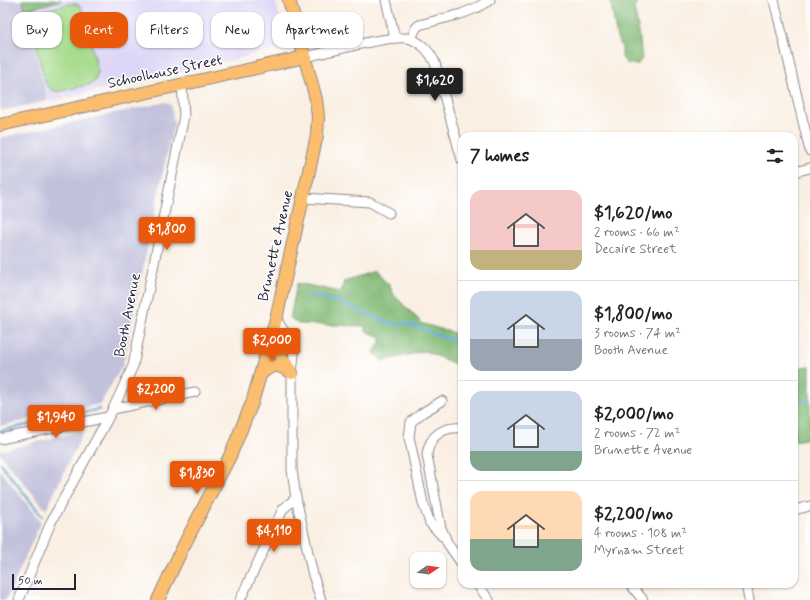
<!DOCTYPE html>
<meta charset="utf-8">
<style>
body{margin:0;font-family:Mynerve,sans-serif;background:#f6f6f6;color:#202124;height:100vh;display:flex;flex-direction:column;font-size:15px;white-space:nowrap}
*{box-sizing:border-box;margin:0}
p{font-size:13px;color:#757577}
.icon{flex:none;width:22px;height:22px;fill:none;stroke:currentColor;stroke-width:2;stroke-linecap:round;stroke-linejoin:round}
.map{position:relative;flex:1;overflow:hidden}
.sheet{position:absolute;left:458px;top:132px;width:340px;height:456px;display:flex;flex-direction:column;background:#fff;border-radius:12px;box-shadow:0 1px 3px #0004}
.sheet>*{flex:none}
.guide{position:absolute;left:12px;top:12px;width:380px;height:36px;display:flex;gap:8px}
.needle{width:26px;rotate:77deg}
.fabs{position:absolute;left:410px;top:552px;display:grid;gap:8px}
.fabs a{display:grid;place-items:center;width:36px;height:36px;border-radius:8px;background:#fff;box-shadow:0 1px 3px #0004;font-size:20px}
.scale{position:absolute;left:12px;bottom:10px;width:64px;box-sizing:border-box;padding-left:4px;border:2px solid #22223b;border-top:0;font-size:11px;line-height:14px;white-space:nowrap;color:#22223b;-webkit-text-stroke:3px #fff;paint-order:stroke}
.price{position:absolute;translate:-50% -34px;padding:0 9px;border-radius:4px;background:#ea580c;color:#fff;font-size:13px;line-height:26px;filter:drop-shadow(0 1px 2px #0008)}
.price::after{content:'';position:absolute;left:50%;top:24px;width:12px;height:9px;margin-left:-6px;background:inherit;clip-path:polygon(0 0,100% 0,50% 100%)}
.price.on{background:#222;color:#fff}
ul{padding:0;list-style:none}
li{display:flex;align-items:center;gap:12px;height:100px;padding:0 12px}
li+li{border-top:1px solid #e0e0e0}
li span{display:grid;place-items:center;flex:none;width:112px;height:80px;border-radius:12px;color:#555}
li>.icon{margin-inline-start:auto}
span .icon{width:48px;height:48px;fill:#fffc;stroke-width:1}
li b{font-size:17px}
h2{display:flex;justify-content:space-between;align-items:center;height:48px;padding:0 12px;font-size:17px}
.pill{padding:0 14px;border-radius:12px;background:#fff;box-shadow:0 1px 3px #0004;font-size:14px;line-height:36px}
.pill.on{background:#ea580c;color:#fff}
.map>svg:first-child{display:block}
.built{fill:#ddd5f6}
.industrial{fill:#c2c1dc}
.green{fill:#a4da8a;stroke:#637e62}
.forest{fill:#83ba76;stroke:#526e58}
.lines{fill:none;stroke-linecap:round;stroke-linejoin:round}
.stream{stroke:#67aedd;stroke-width:2.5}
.minor-casing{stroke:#8e888e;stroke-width:11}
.major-casing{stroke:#8e888e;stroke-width:14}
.minor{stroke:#fff;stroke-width:9}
.major{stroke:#fbbe6e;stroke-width:12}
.labels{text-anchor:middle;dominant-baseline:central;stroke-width:3;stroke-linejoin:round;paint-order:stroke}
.street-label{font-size:15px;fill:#22223b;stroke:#fff}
</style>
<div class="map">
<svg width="810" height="600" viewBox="0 0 810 600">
<rect width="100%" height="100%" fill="#fff"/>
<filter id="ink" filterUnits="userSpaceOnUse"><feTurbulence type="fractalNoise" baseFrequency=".025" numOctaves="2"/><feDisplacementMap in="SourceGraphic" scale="8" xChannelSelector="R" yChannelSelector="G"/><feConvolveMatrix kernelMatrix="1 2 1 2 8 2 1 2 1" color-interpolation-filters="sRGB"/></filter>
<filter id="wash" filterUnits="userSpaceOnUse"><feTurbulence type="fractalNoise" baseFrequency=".012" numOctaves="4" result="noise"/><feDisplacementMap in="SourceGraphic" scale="16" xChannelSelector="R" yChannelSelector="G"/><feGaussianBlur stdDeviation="0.9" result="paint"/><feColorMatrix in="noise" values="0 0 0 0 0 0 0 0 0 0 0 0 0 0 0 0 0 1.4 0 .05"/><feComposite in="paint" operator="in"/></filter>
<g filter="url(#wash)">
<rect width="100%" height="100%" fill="#faefe2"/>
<path class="built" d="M23,0h252l11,41 -3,7 -234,54z"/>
<g class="industrial">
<path d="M0,0h23l25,101 -48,10z"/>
<path d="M166,102l5,3 3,19 -11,47 -40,194 -23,39 -100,22v-288z"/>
<path d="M77,432l6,1 -37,77 -46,-56v-3z"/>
<path d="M0,470l41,52 -35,78h-6z"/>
</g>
<path class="green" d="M74,3l6,3 3,5 15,61 -3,9 -4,3 -33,8 -6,-2 -3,-3 -4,-5 -14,-59 2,-7 3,-4z"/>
<g class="forest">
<path d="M23,0h39l-37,10z"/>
<path d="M610,0h32l-4,1 -4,7 5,24 3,27 -5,6 -11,-2 -4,-6v-10l-5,-9z"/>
<path d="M375,271l14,14 5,10 29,29 39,11v32l-37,-16 -43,10 -8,-8 8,-15 -16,-7 -1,-5 -67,-2 -8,-6 7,-35 44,9 3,-11z"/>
<path d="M810,366v72l-16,3v-73z"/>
</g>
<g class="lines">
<g class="stream">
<path d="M309,295l34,8 10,5 43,17 11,-2 41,16 14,3"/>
<path d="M794,402h2l8,-3 6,3"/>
<path d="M0,431l100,-22"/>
<path d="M0,463l42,53"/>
</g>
</g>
</g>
<g filter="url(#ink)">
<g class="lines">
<defs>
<g id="minor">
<path d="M386,0l9,38"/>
<path d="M774,0l36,151"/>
<path d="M411,39l5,-11 3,-3 42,-11 15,-6 14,-8"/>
<path d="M305,57c21,-4 89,-24 106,-18 11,4 20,14 24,24l27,97"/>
<path d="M794,172l16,-4"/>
<path d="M303,198l67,4 19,11"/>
<path d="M276,319l12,18 6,17 -2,19v97l4,28 9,41 8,36 8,25"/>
<path d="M113,409l82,-17"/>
<path d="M462,428c-19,-2 -33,8 -35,27l14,73 7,16 14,20"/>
<path d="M0,439l108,-22"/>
<path d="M794,510l16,-4"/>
<path d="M442,536l-12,-13 -7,-20 -14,-66 2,-15 11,-9 20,-12"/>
<path d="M477,584l12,16"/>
<path d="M630,584l13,16"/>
<path d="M746,584l3,16"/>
<path d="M19,600l32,-78 62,-113 20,-43 51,-250 -2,-31"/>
<path d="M240,600l43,-91 13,-11"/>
</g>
<g id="major">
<path d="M0,125l305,-68"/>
<path d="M270,339l22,34"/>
<path d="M260,375c12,-12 18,-11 31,-3"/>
<path d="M158,600l25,-53 47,-91 22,-53 24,-84 41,-184 1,-18 -2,-18 -27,-99"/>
</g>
</defs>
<use href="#minor" class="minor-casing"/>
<use href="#major" class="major-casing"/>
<use href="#minor" class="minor"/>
<use href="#major" class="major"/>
</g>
</g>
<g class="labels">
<g class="street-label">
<text transform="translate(165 72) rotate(-12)">Schoolhouse Street</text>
<text transform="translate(276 246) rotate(-77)">Brunette Avenue</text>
<text transform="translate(128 315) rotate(-79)">Booth Avenue</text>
</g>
</g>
</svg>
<div class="fabs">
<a><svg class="needle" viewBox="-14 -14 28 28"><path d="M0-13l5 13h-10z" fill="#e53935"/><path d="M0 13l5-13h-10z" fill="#757577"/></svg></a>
</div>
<div class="scale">50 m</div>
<b class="price on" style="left:435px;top:102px">$1,620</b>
<b class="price" style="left:167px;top:251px">$1,800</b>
<b class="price" style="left:272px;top:362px">$2,000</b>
<b class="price" style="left:156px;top:411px">$2,200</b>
<b class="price" style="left:56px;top:439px">$1,940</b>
<b class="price" style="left:197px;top:495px">$1,830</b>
<b class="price" style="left:274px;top:553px">$4,110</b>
<div class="guide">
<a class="pill">Buy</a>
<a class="pill on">Rent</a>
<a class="pill">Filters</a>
<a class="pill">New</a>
<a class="pill">Apartment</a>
</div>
<section class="sheet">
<h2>7 homes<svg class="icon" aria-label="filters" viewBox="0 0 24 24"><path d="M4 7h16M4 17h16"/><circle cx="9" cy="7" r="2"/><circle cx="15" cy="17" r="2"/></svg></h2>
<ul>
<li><span style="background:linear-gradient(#f6c9c9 75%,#c2b280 0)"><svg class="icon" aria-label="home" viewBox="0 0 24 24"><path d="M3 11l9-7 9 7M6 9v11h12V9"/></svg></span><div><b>$1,620/mo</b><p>2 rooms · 66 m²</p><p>Decaire Street</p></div></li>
<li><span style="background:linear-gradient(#c9d6e8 60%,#9aa5b1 0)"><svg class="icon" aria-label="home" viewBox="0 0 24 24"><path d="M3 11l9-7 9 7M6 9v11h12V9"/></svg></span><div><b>$1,800/mo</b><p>3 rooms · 74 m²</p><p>Booth Avenue</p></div></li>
<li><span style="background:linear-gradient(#c9d6e8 75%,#7fa58c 0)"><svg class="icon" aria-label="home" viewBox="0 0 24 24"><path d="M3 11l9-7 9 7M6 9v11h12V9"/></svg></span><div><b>$2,000/mo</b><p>2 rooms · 72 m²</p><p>Brunette Avenue</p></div></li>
<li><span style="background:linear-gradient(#ffd9b3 60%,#7fa58c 0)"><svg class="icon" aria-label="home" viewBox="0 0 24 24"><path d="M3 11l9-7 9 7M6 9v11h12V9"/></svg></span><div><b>$2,200/mo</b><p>4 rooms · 108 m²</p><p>Myrnam Street</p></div></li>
</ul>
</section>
</div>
